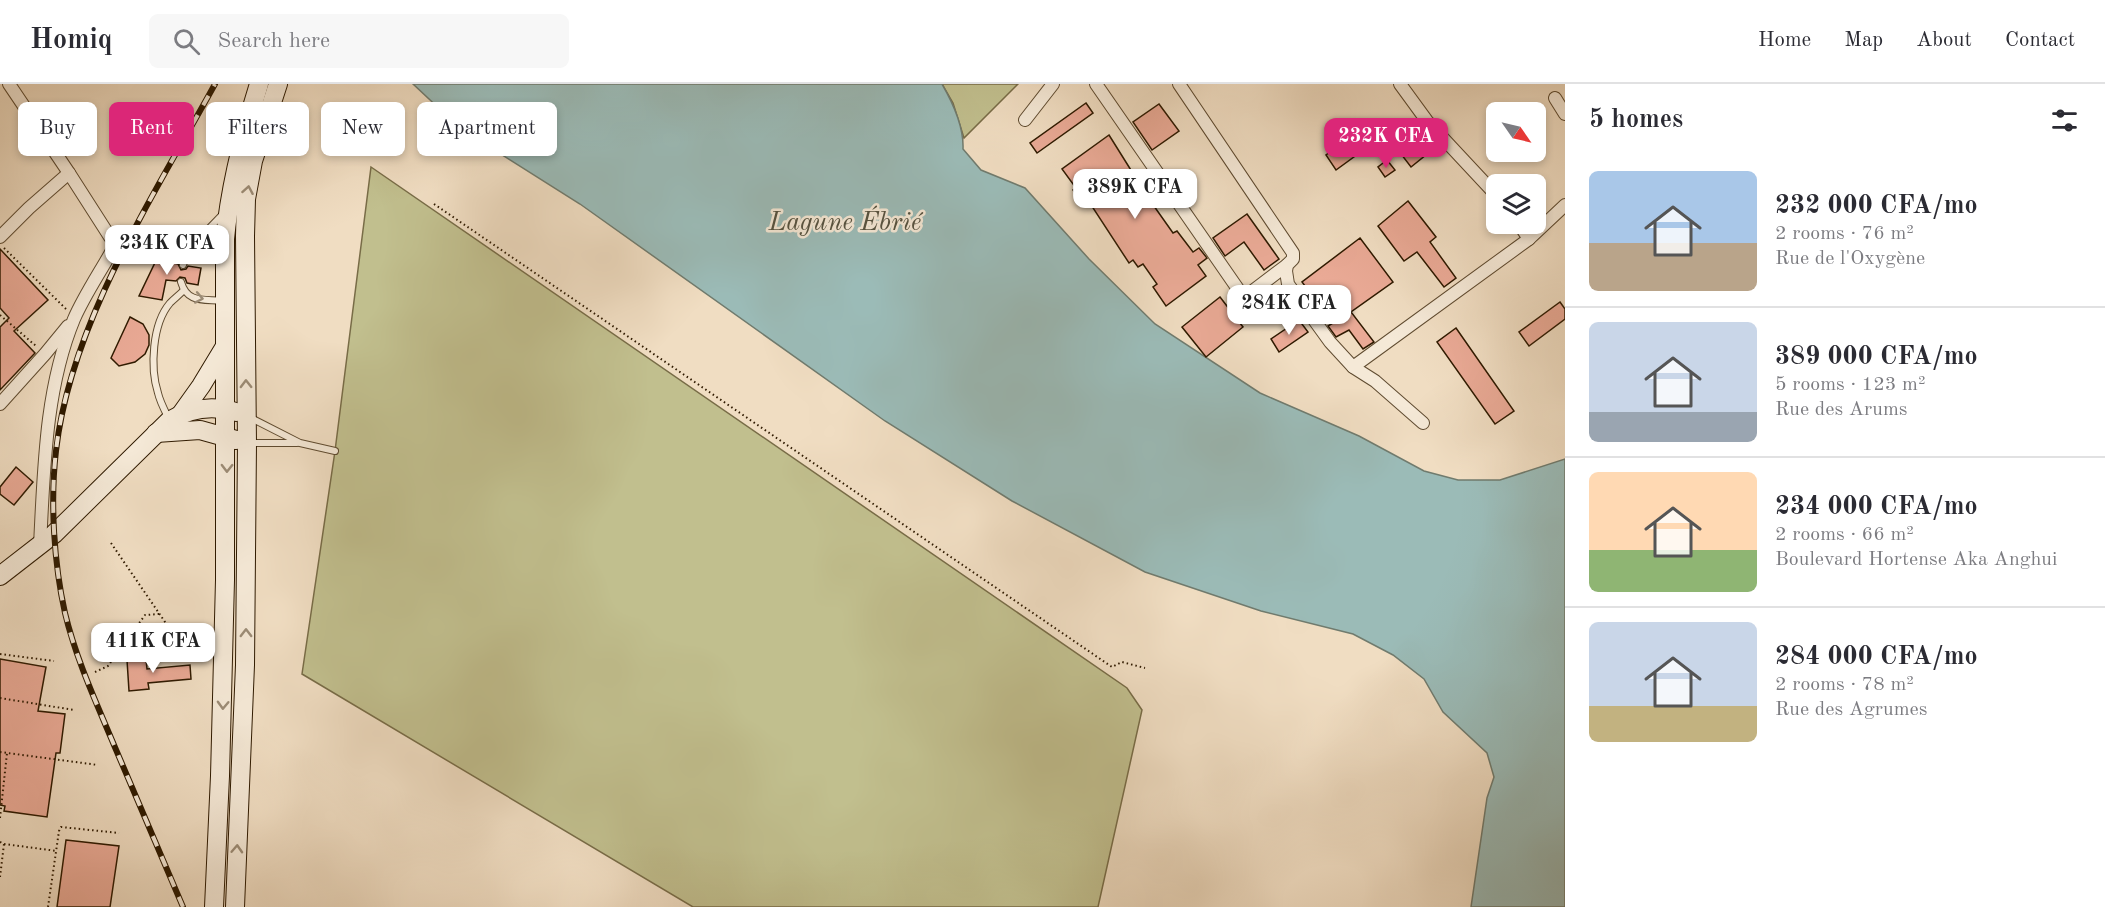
<!DOCTYPE html>
<meta charset="utf-8">
<style>
body{margin:0;font-family:"Old Standard TT",serif;background:#f7f7f7;color:#2b2b33;height:100vh;display:flex;flex-direction:column;font-size:22px;white-space:nowrap}
*{box-sizing:border-box;margin:0}
p{font-size:20px;color:#7c7c81}
.icon{flex:none;width:33px;height:33px;fill:none;stroke:currentColor;stroke-width:2;stroke-linecap:round;stroke-linejoin:round}
.map{position:relative;flex:1;overflow:hidden}
.sheet{display:flex;flex-direction:column;background:#fff;width:540px}
.sheet>*{flex:none}
.guide{position:absolute;left:18px;top:18px;width:570px;height:54px;display:flex;gap:12px}
.needle{width:39px;rotate:124deg}
.fabs{position:absolute;left:1486px;top:18px;display:grid;gap:12px}
.fabs a{display:grid;place-items:center;width:60px;height:60px;border-radius:9px;background:#fff;box-shadow:0 3px 9px #0003;font-size:30px}
.price{position:absolute;translate:-50% -51px;padding:0 14px;border-radius:12px;background:#fff;color:#222;font-size:20px;line-height:39px;filter:drop-shadow(0 2px 3px #0008)}
.price::after{content:'';position:absolute;left:50%;top:36px;width:18px;height:14px;margin-left:-9px;background:inherit;clip-path:polygon(0 0,100% 0,50% 100%)}
.price.on{background:#db2777;color:#fff}
ul{padding:0;list-style:none}
li{display:flex;align-items:center;gap:18px;height:150px;padding:0 24px}
li+li{border-top:2px solid #e1e1e2}
li span{display:grid;place-items:center;flex:none;width:168px;height:120px;border-radius:9px;color:#555}
li>.icon{margin-inline-start:auto}
span .icon{width:72px;height:72px;fill:#fffc;stroke-width:1}
li b{font-size:26px}
h2{display:flex;justify-content:space-between;align-items:center;height:72px;padding:0 24px;font-size:26px}
.tag{padding:0 21px;border-radius:9px;background:#fff;box-shadow:0 3px 9px #0003;font-size:21px;line-height:54px}
.tag.on{background:#db2777;color:#fff}
header{display:flex;align-items:center;gap:36px;box-sizing:border-box;height:84px;padding:0 30px;background:#fff;border-bottom:2px solid #e1e1e2}
header strong{font-size:28px}
nav{display:flex;gap:33px;margin-inline-start:auto;font-size:21px}
.search{width:420px;height:54px;background:#f7f7f7;display:flex;align-items:center;gap:15px;box-sizing:border-box;padding:0 21px;border-radius:9px;color:#7c7c81;font-size:22px}
main{display:flex;flex:1;min-height:0}
.map>svg:first-child{display:block}
.green{fill:#c1bf8e;stroke:#786c47;stroke-width:1.5}
.water{fill:#9bbbb7;stroke:#707b6e;stroke-width:1.5}
.building{fill:#eaaa96;stroke:#2f1a00;stroke-width:1.5}
.lines{fill:none;stroke-linecap:round;stroke-linejoin:round}
.lane-casing{stroke:#5f4b30;stroke-width:8}
.street-casing{stroke:#5f4b30;stroke-width:14}
.secondary-casing{stroke:#2f1a00;stroke-width:20}
.path{stroke:#2f1a00;stroke-width:2;stroke-dasharray:1.5 3;stroke-linecap:butt}
.lane{stroke:#f5e9d7;stroke-width:6}
.street{stroke:#f5e9d7;stroke-width:12}
.secondary{stroke:#f5e9d7;stroke-width:18}
.rail-casing{stroke:#2f1a00;stroke-width:6}
.rail{stroke:#f5e9d7;stroke-width:4;stroke-dasharray:11;stroke-linecap:butt}
.oneway{stroke:#9c8c76}
.labels{text-anchor:middle;dominant-baseline:central;stroke-width:5;stroke-linejoin:round;paint-order:stroke}
.water-label{font-size:26px;font-style:italic;fill:#555240;stroke:#f5e9d7}
</style>
<header>
<strong>Homiq</strong>
<div class="search"><svg class="icon" aria-label="search" viewBox="0 0 24 24"><circle cx="10" cy="10" r="6"/><path d="M15 15l6 6"/></svg>Search here</div>
<nav><a>Home</a><a>Map</a><a>About</a><a>Contact</a></nav>
</header>
<main>
<div class="map">
<svg width="1565" height="823" viewBox="0 0 1565 823">
<rect width="100%" height="100%" fill="#f0ddc2"/>
<filter id="stains"><feTurbulence type="fractalNoise" baseFrequency=".00333" numOctaves="4"/><feColorMatrix values="0 0 0 0 .2 0 0 0 0 .09 0 0 0 0 .02 0 0 0 .5 -.17"/></filter>
<radialGradient id="worn" r=".72"><stop offset=".6" stop-color="#630" stop-opacity="0"/><stop offset="1" stop-color="#630" stop-opacity=".3"/></radialGradient>
<g class="green">
<path d="M942,0h76l-54,54 -11,-35z"/>
<path d="M371,83l756,521 15,22 -44,197h-405l-391,-233 33,-223z"/>
</g>
<path class="water" d="M413,0h529c11,19 22,42 21,65l18,21 44,18 64,71 66,65 105,69 99,43 65,35 34,9h42l65,-21v448h-94l16,-109 7,-21 -7,-24 -44,-41 -19,-33 -31,-24 -40,-21 -92,-23 -116,-39 -133,-71 -127,-80 -305,-217 -119,-75z"/>
<g class="building">
<path d="M1086,19l7,10 -56,40 -7,-10z"/>
<path d="M1159,20l20,27 -27,19 -19,-28z"/>
<path d="M1109,51l40,64 24,34 4,-2 16,21 6,-4 8,10 -9,7 8,11 -40,30 -13,-19 4,-3 -14,-20 -5,3 -5,-7 -4,3 -43,-66 -5,4 -8,-11 3,-2 -14,-19z"/>
<path d="M1352,52l10,15 -26,19 -10,-15z"/>
<path d="M1423,53l9,13 -21,17 -10,-13z"/>
<path d="M1387,76l8,10 -10,7 -7,-10z"/>
<path d="M1408,117l28,36 -6,5 26,36 -12,9 -27,-35 -13,9 -26,-35z"/>
<path d="M1247,130l32,45 -15,11 -20,-28 -19,14 -12,-18z"/>
<path d="M1360,154l33,44 -42,30 23,30 -11,7 -14,-19 -13,7 -8,-11 5,-3 -31,-41z"/>
<path d="M162,164l9,1 -2,13 9,2 3,6 5,-1 2,-3 13,2 -3,17 -11,-2 -2,-5 -5,-1 -4,4 -10,-1 -4,20 -23,-4z"/>
<path d="M0,165l48,51 -34,31 21,22 -35,37v-63l9,-9 -9,-10z"/>
<path d="M1220,213l23,30 -37,30 -24,-30z"/>
<path d="M1560,218l5,7v10l-36,27 -10,-14z"/>
<path d="M130,233l13,7 6,11v10l-4,9 -10,8 -16,4 -8,-8z"/>
<path d="M1299,236l9,12 -29,20 -8,-13z"/>
<path d="M1456,244l58,83 -19,13 -58,-82z"/>
<path d="M16,383l17,15 -19,23 -14,-11v-7z"/>
<path d="M0,575l46,8 -8,44 27,3 -5,39h-4l-9,64 -43,-6 1,-5 -5,-1z"/>
<path d="M146,575l1,10 43,-4 1,14 -43,4 1,6 -20,2 -2,-31z"/>
<path d="M66,756l53,6 -9,61h-53z"/>
</g>
<g class="lines">
<defs>
<g id="lane">
<path d="M183,181l6,-16 34,-35"/>
<path d="M181,198c6,21 22,17 41,19"/>
<path d="M249,333l51,26 35,8"/>
<path d="M169,335c-4,-8 -9,-17 -11,-26 -8,-25 -6,-69 12,-90 4,-4 9,-8 13,-12"/>
<path d="M250,359h47"/>
</g>
<g id="street">
<path d="M9,0l60,89 41,64 4,4v6c-13,24 -29,47 -40,72 -29,70 -30,151 -34,226"/>
<path d="M1096,0l144,208 6,4 41,-31"/>
<path d="M1179,0l114,169v6l-6,6 -1,6 2,13 42,58 23,25 22,14 48,42"/>
<path d="M1400,0l27,37 70,75"/>
<path d="M1555,14l10,16"/>
<path d="M1025,36l28,-36"/>
<path d="M1519,140l10,15"/>
<path d="M0,153l29,-29 40,-35"/>
<path d="M1353,283l176,-128 36,-34"/>
<path d="M0,320l45,-50 23,-28"/>
</g>
<g id="secondary">
<path d="M181,330l20,-28 23,-38"/>
<path d="M156,349l44,-3 36,10"/>
<path d="M0,492l54,-42 115,-113c21,-13 44,-16 67,-9"/>
<path d="M214,823l6,-131 5,-196v-341c5,-53 18,-104 34,-155"/>
<path d="M235,823l10,-242 2,-222 -2,-207 1,-37 7,-38 25,-77"/>
</g>
</defs>
<use href="#lane" class="lane-casing"/>
<use href="#street" class="street-casing"/>
<use href="#secondary" class="secondary-casing"/>
<g class="path">
<path d="M434,120l678,463 10,-5 23,6"/>
<path d="M4,164l62,61"/>
<path d="M0,231l36,31"/>
<path d="M111,459l67,98"/>
<path d="M0,570l54,7"/>
<path d="M95,588l13,-6 37,-51 14,-1"/>
<path d="M0,614l74,12"/>
<path d="M0,668l98,13"/>
<path d="M0,734l7,-65"/>
<path d="M0,758l4,2 53,7"/>
<path d="M0,793l4,-33"/>
<path d="M48,823l11,-76 2,-4 58,6"/>
</g>
<use href="#lane" class="lane"/>
<use href="#street" class="street"/>
<use href="#secondary" class="secondary"/>
<defs>
<path id="rail" d="M183,823c-23,-54 -46,-108 -69,-162 -18,-43 -38,-86 -49,-132 -11,-49 -15,-111 -9,-162 14,-127 98,-256 159,-367"/>
</defs>
<use href="#rail" class="rail-casing"/>
<use href="#rail" class="rail"/>
</g>
<defs><path id="oneway-chevron" d="M-2-3.5L2.5 0L-2 3.5" fill="none" stroke-width="1.6" stroke-linecap="round" stroke-linejoin="round" transform="scale(1.5)"/></defs>
<g class="oneway">
<use href="#oneway-chevron" transform="translate(248 106) rotate(-80)"/>
<use href="#oneway-chevron" transform="translate(199 214) rotate(11)"/>
<use href="#oneway-chevron" transform="translate(246 300) rotate(-91)"/>
<use href="#oneway-chevron" transform="translate(227 384) rotate(91)"/>
<use href="#oneway-chevron" transform="translate(246 549) rotate(-90)"/>
<use href="#oneway-chevron" transform="translate(223 621) rotate(92)"/>
<use href="#oneway-chevron" transform="translate(237 765) rotate(-87)"/>
</g>
<g class="labels">
<g class="water-label">
<text x="845" y="139">Lagune Ébrié</text>
</g>
</g>
<rect width="100%" height="100%" filter="url(#stains)"/>
<rect width="100%" height="100%" fill="url(#worn)"/>
</svg>
<div class="fabs">
<a><svg class="needle" viewBox="-14 -14 28 28"><path d="M0-13l5 13h-10z" fill="#e53935"/><path d="M0 13l5-13h-10z" fill="#7c7c81"/></svg></a>
<a><svg class="icon" aria-label="layers" viewBox="0 0 24 24"><path d="M12 4l9 5-9 5-9-5zM3 14l9 5 9-5"/></svg></a>
</div>
<b class="price on" style="left:1386px;top:85px">232K CFA</b>
<b class="price" style="left:1135px;top:136px">389K CFA</b>
<b class="price" style="left:167px;top:192px">234K CFA</b>
<b class="price" style="left:1289px;top:252px">284K CFA</b>
<b class="price" style="left:153px;top:590px">411K CFA</b>
<div class="guide">
<a class="tag">Buy</a>
<a class="tag on">Rent</a>
<a class="tag">Filters</a>
<a class="tag">New</a>
<a class="tag">Apartment</a>
</div>
</div>
<section class="sheet">
<h2>5 homes<svg class="icon" aria-label="filters" viewBox="0 0 24 24"><path d="M4 7h16M4 17h16"/><circle cx="9" cy="7" r="2"/><circle cx="15" cy="17" r="2"/></svg></h2>
<ul>
<li><span style="background:linear-gradient(#a9c7e8 60%,#b9a48a 0)"><svg class="icon" aria-label="home" viewBox="0 0 24 24"><path d="M3 11l9-7 9 7M6 9v11h12V9"/></svg></span><div><b>232 000 CFA/mo</b><p>2 rooms · 76 m²</p><p>Rue de l'Oxygène</p></div></li>
<li><span style="background:linear-gradient(#c9d6e8 75%,#9aa5b1 0)"><svg class="icon" aria-label="home" viewBox="0 0 24 24"><path d="M3 11l9-7 9 7M6 9v11h12V9"/></svg></span><div><b>389 000 CFA/mo</b><p>5 rooms · 123 m²</p><p>Rue des Arums</p></div></li>
<li><span style="background:linear-gradient(#ffd9b3 65%,#8fb573 0)"><svg class="icon" aria-label="home" viewBox="0 0 24 24"><path d="M3 11l9-7 9 7M6 9v11h12V9"/></svg></span><div><b>234 000 CFA/mo</b><p>2 rooms · 66 m²</p><p>Boulevard Hortense Aka Anghui</p></div></li>
<li><span style="background:linear-gradient(#c9d6e8 70%,#c2b280 0)"><svg class="icon" aria-label="home" viewBox="0 0 24 24"><path d="M3 11l9-7 9 7M6 9v11h12V9"/></svg></span><div><b>284 000 CFA/mo</b><p>2 rooms · 78 m²</p><p>Rue des Agrumes</p></div></li>
</ul>
</section>
</main>
